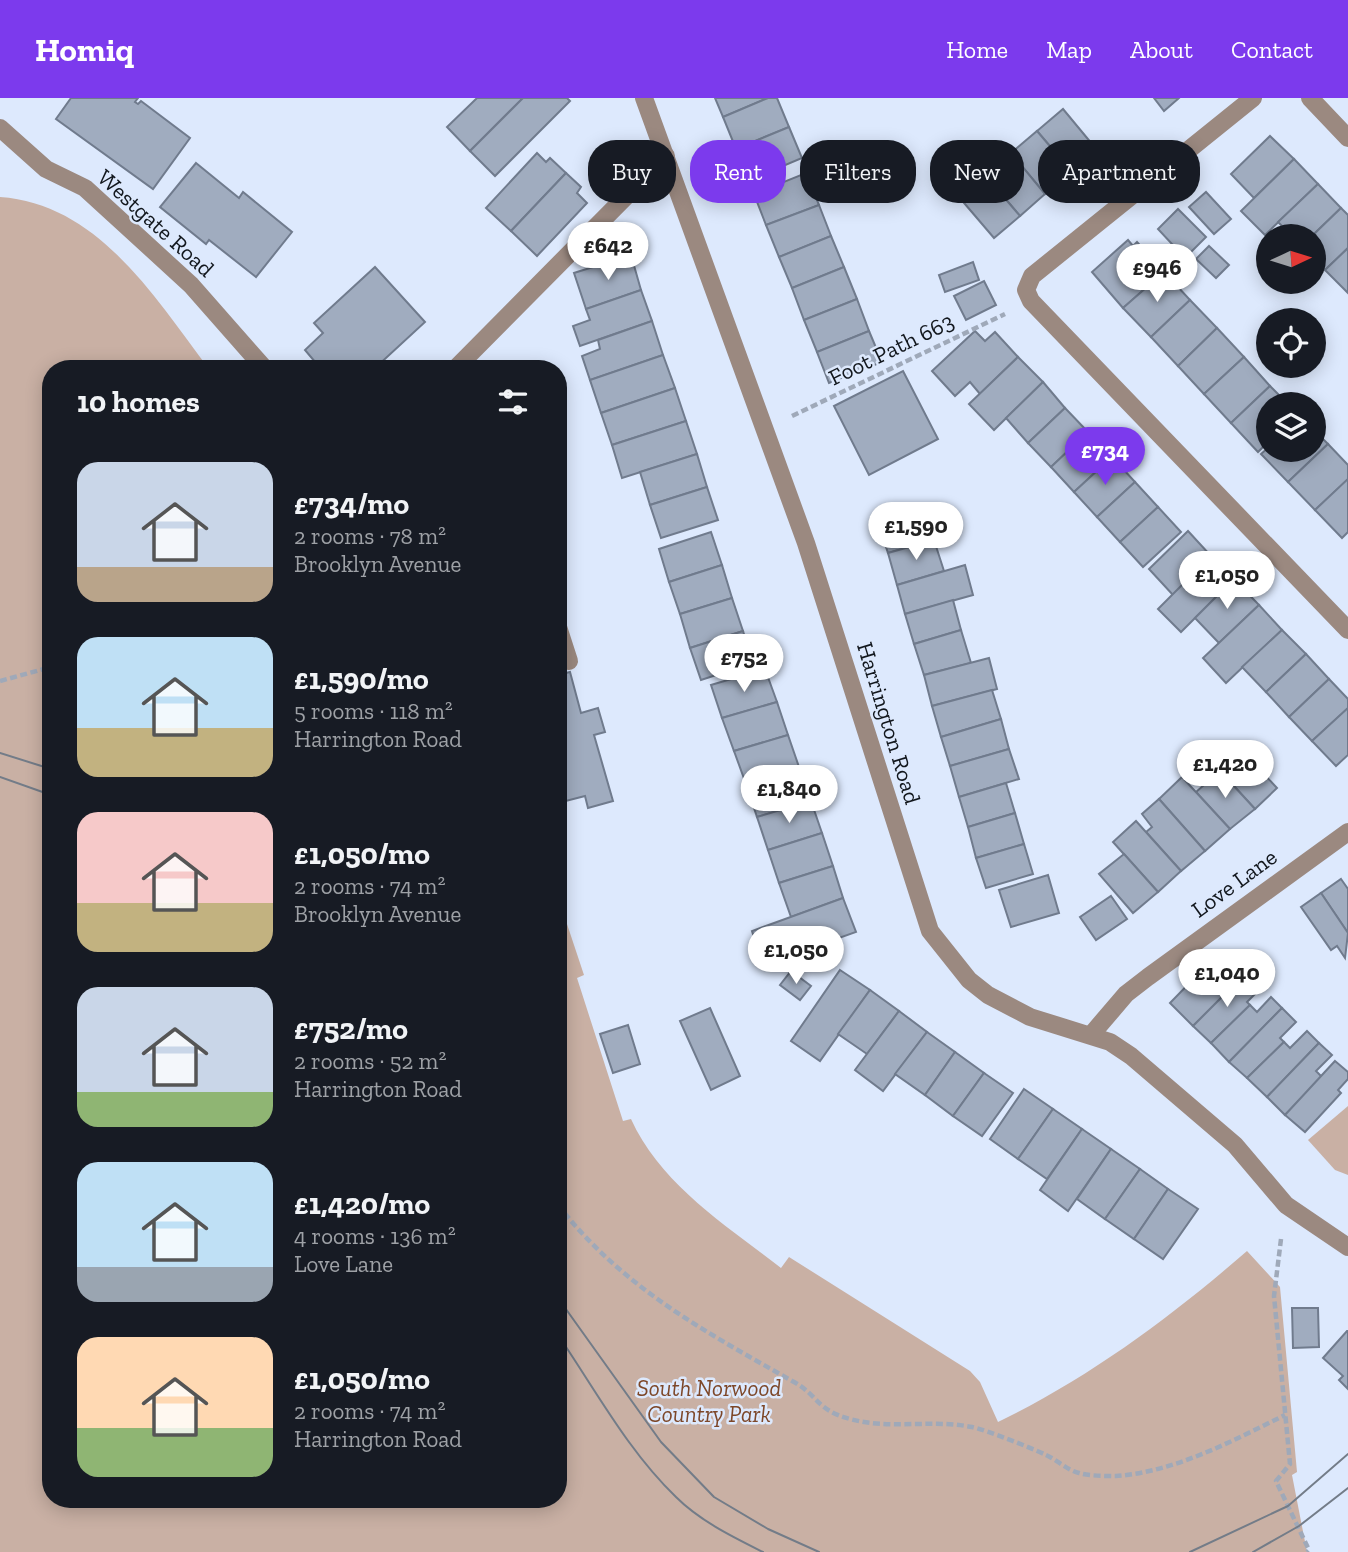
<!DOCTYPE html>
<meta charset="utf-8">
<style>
body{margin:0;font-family:"Zilla Slab",serif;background:#20242c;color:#f1f3f6;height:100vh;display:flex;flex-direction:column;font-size:26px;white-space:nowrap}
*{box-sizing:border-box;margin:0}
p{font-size:23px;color:#9ea1a6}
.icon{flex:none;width:38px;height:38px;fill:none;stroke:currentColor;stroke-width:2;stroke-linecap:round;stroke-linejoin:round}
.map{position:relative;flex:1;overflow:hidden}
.sheet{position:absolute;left:42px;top:262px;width:525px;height:1148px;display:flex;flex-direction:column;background:#171b24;border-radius:28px;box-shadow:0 4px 18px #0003}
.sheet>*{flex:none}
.hud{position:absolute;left:588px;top:42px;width:654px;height:63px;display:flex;gap:14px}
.needle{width:46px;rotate:86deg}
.controls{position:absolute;left:1256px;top:126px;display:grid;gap:14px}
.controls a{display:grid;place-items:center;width:70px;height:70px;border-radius:50%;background:#171b24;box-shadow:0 4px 18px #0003;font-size:35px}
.price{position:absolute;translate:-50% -60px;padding:0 16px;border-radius:24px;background:#fff;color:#222;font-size:23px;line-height:46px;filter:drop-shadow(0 2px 4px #0008)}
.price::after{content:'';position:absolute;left:50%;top:42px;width:21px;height:16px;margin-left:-10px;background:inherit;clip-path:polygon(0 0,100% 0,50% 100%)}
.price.selected{background:#7c3aed;color:#fff}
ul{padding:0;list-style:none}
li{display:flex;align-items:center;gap:21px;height:175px;padding:0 35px}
li span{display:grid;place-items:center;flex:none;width:196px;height:140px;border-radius:21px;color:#555}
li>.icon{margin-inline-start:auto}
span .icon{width:84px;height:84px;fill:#fffc;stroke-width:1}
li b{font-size:30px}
h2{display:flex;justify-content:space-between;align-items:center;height:84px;padding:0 35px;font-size:30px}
.chip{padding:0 24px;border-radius:28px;background:#171b24;box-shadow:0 4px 18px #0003;font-size:24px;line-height:63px}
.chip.selected{background:#7c3aed;color:#fff}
header{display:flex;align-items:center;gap:42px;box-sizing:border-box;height:98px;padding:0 35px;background:#7c3aed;color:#fff}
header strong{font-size:33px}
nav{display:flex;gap:38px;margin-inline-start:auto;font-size:24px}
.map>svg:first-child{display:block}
.green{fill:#c9b0a4}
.building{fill:#a0acbf;stroke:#707b8d;stroke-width:2}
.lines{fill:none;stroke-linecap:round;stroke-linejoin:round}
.path{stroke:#9fa9b9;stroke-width:4.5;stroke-dasharray:7 3.5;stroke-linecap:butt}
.minor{stroke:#9b8980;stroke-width:18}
.tram{stroke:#737c88;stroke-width:2}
.labels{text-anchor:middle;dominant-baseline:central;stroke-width:5;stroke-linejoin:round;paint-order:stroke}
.street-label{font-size:23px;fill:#12171d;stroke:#dde9fd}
.park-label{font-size:23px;font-style:italic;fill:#7d4729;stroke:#dde9fd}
</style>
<header>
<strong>Homiq</strong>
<nav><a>Home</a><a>Map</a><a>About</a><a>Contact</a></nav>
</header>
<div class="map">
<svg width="1348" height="1454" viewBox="0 0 1348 1454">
<rect width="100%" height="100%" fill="#dde9fd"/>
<g class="green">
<path d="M0,99c99,7 155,101 209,172h-158v1131h507v-603l26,78 -7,3 46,143 8,-2c30,66 95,106 150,149l8,-11 181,114 10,11 18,40c91,-44 173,-105 249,-171l33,36 17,185 -5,3 15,77h-1307z"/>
<path d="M1348,1008v69l-13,-5 -27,-30z"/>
</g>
<g class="building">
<path d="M71,0h67l-3,4 3,2 3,-3 49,37 -37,51 -97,-70z"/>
<path d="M477,0h46l-53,53 -23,-24z"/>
<path d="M523,0h44l3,3 -75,75 -25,-25z"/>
<path d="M715,0h53l-45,19z"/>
<path d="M768,0h9l12,29 -53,22 -13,-32z"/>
<path d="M1154,0h25l-15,13z"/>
<path d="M1063,11l34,41 -25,22 -35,-41z"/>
<path d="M789,29l13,31 -52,22 -14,-31z"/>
<path d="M1037,33l35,41 -27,22 -34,-41z"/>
<path d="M1270,38l24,23 -40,39 -23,-24z"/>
<path d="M537,55l9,9 4,-4 16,15 -55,58 -25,-23z"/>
<path d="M1011,55l34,41 -25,22 -35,-41z"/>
<path d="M1294,61l24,25 -53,51 -24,-24z"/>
<path d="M196,65l43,35 4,-6 49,40 -36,45 -47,-37 -3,4 -46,-37z"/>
<path d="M566,75l15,14 -4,6 10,10 -50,53 -26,-25z"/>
<path d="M806,75l13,32 -53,20 -12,-31z"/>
<path d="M985,77l35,41 -26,22 -35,-41z"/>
<path d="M1318,86l23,24 -29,28h-20l-14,-14z"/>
<path d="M1206,94l25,27 -17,15 -25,-27z"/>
<path d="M819,107l12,31 -52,21 -13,-32z"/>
<path d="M1341,110l7,7v33l-23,22 -11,-11 -2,-23z"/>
<path d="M1178,111l28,28 -21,21 -27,-29z"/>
<path d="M831,138l13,31 -52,21 -13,-31z"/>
<path d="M1128,142l5,6 4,-4 27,30 -41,36 -31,-36z"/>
<path d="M1209,148l20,19 -13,13 -20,-19z"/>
<path d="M1348,150v45l-23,-23z"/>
<path d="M631,157l10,35 -55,19 -12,-36z"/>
<path d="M973,164l6,18 -34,12 -6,-17z"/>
<path d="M375,169l50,55 -51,47h-53l-16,-19 18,-17 -9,-10z"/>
<path d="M844,169l13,32 -53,21 -12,-32z"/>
<path d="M1164,174l26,28 -39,37 -28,-29z"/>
<path d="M984,183l12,24 -30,15 -12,-24z"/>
<path d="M641,192l11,31 -72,25 -7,-20 17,-6 -4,-11z"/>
<path d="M857,201l12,32 -52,21 -13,-32z"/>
<path d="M1190,202l27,28 -39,38 -27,-29z"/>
<path d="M652,223l11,34 -73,25 -8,-24 18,-7 -2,-9z"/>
<path d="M1217,230l27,29 -40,37 -26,-28z"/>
<path d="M869,233l13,31 -53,21 -12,-31z"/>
<path d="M975,233l10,10 10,-9 23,25 -38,37 -10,-12 -15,14 -23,-25z"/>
<path d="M663,257l12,33 -74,25 -11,-33z"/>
<path d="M1018,259l25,25 -49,48 -25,-26z"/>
<path d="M1244,259l26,29 -39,37 -27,-29z"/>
<path d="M903,273l35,68 -69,36 -35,-69z"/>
<path d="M1043,284l22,26 -37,35 -22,-25z"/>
<path d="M1270,288l18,18h-19v37l-11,11 -27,-29z"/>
<path d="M675,290l11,33 -74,24 -11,-32z"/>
<path d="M1065,310l23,24 -37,35 -23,-24z"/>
<path d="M686,323l11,33 -75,24 -10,-33z"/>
<path d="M1314,332l14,14 -40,38 -27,-28 8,-7v3h45z"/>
<path d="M1088,334l24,25 -38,35 -23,-25z"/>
<path d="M1328,346l20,21v14l-33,31 -27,-28z"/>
<path d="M697,356l10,33 -57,18 -10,-33z"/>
<path d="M1112,359l23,25 -38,35 -23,-25z"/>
<path d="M1348,381v53l-6,6 -27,-28z"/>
<path d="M1135,384l23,25 -38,35 -23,-25z"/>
<path d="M707,389l11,33 -57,18 -11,-33z"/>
<path d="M1158,409l23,25 -38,35 -23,-25z"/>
<path d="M926,411l8,31 -46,13 -10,-30z"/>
<path d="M1188,433l23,25 -38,39 -24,-26z"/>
<path d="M711,434l11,33 -53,17 -10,-33z"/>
<path d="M934,442l10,31 -47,14 -9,-32z"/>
<path d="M1211,458l23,23 -53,53 -23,-23z"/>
<path d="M722,467l10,33 -52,16 -11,-32z"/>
<path d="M965,467l8,30 -68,19 -8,-29z"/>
<path d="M1234,481l25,26 -40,38 -24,-25z"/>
<path d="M732,500l11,33 -53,17 -10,-34z"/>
<path d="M953,502l8,30 -47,14 -9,-30z"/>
<path d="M1259,507l23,25 -56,53 -23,-25z"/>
<path d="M961,532l10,33 -47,12 -10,-31z"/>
<path d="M1282,532l24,24 -40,38 -24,-25z"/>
<path d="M743,533l10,32 -52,17 -11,-32z"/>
<path d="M1306,556l23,25 -40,38 -23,-25z"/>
<path d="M989,560l8,31 -65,17 -8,-31z"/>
<path d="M765,571l12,33 -55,16 -11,-33z"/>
<path d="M570,574l11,41 17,-5 7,24 -11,3 19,66 -25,7 -3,-12 -27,7v-128z"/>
<path d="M1329,581l19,20v9l-36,33 -23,-24z"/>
<path d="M992,592l9,29 -60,18 -9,-31z"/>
<path d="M777,604l11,33 -54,16 -12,-33z"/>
<path d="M1348,610v47l-12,11 -24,-25z"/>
<path d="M1001,621l8,30 -59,17 -9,-29z"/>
<path d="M788,637l11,32 -53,17 -12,-33z"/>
<path d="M1234,644l43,46 -22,21 -43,-47z"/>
<path d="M1009,651l10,30 -60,18 -9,-31z"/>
<path d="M799,669l12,34 -54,16 -11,-33z"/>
<path d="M1220,673l35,38 -25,20 -34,-37z"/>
<path d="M1182,679l48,52 -25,22 -46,-52z"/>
<path d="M1006,685l9,30 -47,14 -9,-30z"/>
<path d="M1159,701l46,52 -24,20 -35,-39 6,-5 -10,-13z"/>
<path d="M811,703l11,32 -54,17 -11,-33z"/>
<path d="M1015,715l9,31 -48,14 -8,-31z"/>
<path d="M1136,723l45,50 -23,21 -45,-50z"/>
<path d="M822,735l11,33 -54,17 -11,-33z"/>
<path d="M1024,746l9,30 -47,14 -10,-30z"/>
<path d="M1124,756l34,38 -25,21 -34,-39z"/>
<path d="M833,768l10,32 -52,19 -12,-34z"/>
<path d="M1048,777l11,38 -48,14 -12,-37z"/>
<path d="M1341,781l7,10v44l-27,-40z"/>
<path d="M1321,795l27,40 -3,25 -8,-12 -6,4 -30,-43z"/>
<path d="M1111,798l16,23 -31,21 -16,-23z"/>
<path d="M843,800l13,34 -93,33 -11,-34z"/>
<path d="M1230,859l16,16 -53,53 -23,-23 36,-37 7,7z"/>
<path d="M840,872l30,20 -50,71 -29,-20z"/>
<path d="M791,873l20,15 -11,14 -20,-15z"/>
<path d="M1246,875l15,15 -14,14 3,3 -39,38 -18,-17z"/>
<path d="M870,892l29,21 -32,43 -29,-20z"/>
<path d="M1271,899l11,11 -53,54 -18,-19 39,-38 7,7z"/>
<path d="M710,910l30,68 -29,14 -31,-69z"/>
<path d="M1282,910l14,14 -16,16 4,4 -37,36 -18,-16z"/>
<path d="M899,913l28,21 -44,59 -28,-21z"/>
<path d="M628,927l12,39 -27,9 -13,-39z"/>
<path d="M1307,933l12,12 -52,54 -20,-19 37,-36 6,6z"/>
<path d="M927,934l28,20 -30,43 -30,-21z"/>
<path d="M1319,945l13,12 -16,16 6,6 -37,38 -18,-18z"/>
<path d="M955,954l29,21 -31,43 -28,-21z"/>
<path d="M1335,963l13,11v7l-10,11 3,3 -36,39 -20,-17z"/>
<path d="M984,975l29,20 -31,43 -29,-20z"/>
<path d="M1024,991l29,20 -35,50 -28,-20z"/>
<path d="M1053,1011l29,20 -35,50 -29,-20z"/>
<path d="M1082,1031l29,20 -43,62 -28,-21z"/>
<path d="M1111,1051l29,20 -35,50 -28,-20z"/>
<path d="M1140,1071l28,20 -34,50 -29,-20z"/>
<path d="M1168,1091l30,20 -35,50 -29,-20z"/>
<path d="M1292,1210h26l1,39 -26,1z"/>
<path d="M1347,1233h1v58l-9,-9 4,-4 -20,-18z"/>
</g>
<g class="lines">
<g class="path">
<path d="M792,318l213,-102"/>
<path d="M0,583l51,-14"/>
<path d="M558,1107c65,83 146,126 236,177 25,14 22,28 56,37 40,11 81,0 122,8 14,3 60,21 74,28 11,5 21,15 33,18 10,3 26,3 37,3 59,-4 116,-35 169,-61"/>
<path d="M1281,1141l-7,57 16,168 -14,17 33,69 -2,2"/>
</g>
<g class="minor">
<path d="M644,0l162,445 124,388 39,49 19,15 42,22 80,25 21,14 104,89 51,60 62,42"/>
<path d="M1253,0l-221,178 -6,14 5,11 317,329"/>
<path d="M1310,0l38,40"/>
<path d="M0,30l46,41 39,19 106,97 74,84"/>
<path d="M455,271l211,-213"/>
<path d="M558,529l11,34"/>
<path d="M1091,937l35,-41 22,-17 200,-145"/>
</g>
<g class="tram">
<path d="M0,655l51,16"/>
<path d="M0,679l51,18"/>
<path d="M558,1200l103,144 53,55 54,32 51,23"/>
<path d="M558,1237c37,54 70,116 118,162 24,24 57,40 87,55"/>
<path d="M1190,1454l98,-46 60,-52"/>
<path d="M1253,1454l46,-26 49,-38"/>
</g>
</g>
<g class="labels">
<g class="street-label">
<text transform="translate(156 125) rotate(42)">Westgate Road</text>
<text transform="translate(891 251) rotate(-26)">Foot Path 663</text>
<text transform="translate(889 625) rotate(73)">Harrington Road</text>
<text transform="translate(1234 785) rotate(-36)">Love Lane</text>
</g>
<g class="park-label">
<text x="709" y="1290">South Norwood<tspan x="709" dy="26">Country Park</tspan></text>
</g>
</g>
</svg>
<div class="controls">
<a><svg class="needle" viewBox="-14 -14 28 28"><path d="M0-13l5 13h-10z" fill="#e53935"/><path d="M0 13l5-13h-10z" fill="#9ea1a6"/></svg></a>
<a><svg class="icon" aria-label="locate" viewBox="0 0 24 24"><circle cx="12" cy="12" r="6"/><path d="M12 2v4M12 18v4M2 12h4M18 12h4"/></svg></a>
<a><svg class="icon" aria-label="layers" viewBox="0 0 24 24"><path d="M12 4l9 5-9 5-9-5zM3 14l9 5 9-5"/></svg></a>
</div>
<b class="price" style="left:608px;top:184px">£642</b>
<b class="price" style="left:1157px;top:206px">£946</b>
<b class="price selected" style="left:1105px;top:389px">£734</b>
<b class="price" style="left:916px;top:464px">£1,590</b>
<b class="price" style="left:1227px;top:513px">£1,050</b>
<b class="price" style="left:744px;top:596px">£752</b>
<b class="price" style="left:1225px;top:702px">£1,420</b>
<b class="price" style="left:789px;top:727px">£1,840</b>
<b class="price" style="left:796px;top:888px">£1,050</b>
<b class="price" style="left:1227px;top:911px">£1,040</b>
<div class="hud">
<a class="chip">Buy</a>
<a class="chip selected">Rent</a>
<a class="chip">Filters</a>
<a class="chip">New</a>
<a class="chip">Apartment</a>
</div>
<section class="sheet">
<h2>10 homes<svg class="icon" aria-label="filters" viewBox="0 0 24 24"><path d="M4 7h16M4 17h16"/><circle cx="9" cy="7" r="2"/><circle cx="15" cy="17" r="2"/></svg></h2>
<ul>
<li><span style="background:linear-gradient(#c9d6e8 75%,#b9a48a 0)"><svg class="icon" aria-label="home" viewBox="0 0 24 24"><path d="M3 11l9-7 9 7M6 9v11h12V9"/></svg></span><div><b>£734/mo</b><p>2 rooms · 78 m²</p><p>Brooklyn Avenue</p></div></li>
<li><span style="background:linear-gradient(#bfe0f5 65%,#c2b280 0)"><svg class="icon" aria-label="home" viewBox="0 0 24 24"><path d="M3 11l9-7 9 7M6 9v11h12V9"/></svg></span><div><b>£1,590/mo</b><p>5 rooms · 118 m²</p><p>Harrington Road</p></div></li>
<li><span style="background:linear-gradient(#f6c9c9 65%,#c2b280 0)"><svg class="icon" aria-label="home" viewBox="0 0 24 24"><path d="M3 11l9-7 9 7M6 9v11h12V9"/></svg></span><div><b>£1,050/mo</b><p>2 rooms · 74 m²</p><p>Brooklyn Avenue</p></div></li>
<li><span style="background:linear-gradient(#c9d6e8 75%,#8fb573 0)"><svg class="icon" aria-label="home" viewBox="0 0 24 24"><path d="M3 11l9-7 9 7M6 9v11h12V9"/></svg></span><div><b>£752/mo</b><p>2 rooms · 52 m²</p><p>Harrington Road</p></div></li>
<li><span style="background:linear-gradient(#bfe0f5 75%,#9aa5b1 0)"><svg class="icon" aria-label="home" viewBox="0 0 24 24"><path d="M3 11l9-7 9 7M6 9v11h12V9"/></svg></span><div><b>£1,420/mo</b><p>4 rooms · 136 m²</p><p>Love Lane</p></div></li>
<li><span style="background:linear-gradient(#ffd9b3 65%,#8fb573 0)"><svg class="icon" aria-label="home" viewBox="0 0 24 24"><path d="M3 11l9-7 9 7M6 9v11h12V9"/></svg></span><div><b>£1,050/mo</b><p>2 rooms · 74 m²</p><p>Harrington Road</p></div></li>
</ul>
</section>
</div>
